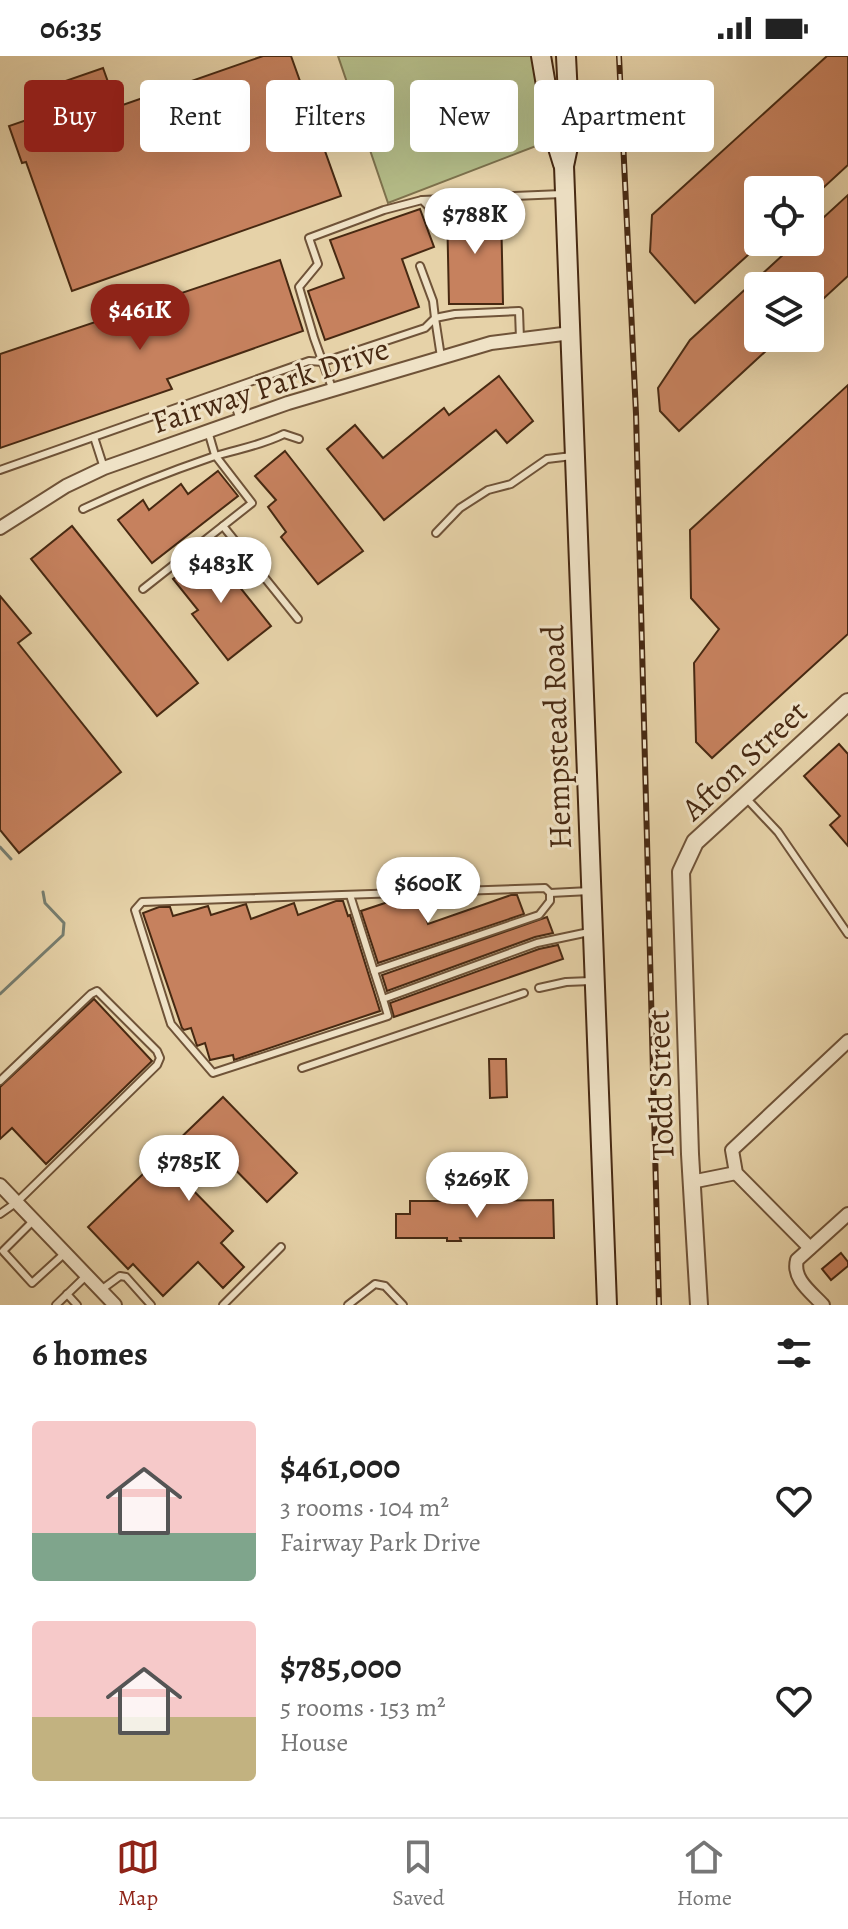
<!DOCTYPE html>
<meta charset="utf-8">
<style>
body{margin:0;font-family:Alegreya,serif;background:#f6f6f6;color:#222;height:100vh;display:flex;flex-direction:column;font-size:30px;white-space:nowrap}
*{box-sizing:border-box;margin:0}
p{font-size:26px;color:#767676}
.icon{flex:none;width:44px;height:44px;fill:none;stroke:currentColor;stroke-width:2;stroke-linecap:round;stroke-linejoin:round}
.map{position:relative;height:1249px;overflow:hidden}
.details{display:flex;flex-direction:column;background:#fff;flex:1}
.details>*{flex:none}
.banner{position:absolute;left:24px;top:24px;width:800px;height:72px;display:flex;gap:16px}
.buttons{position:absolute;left:744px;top:120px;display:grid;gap:16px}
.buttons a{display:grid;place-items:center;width:80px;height:80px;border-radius:8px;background:#fff;box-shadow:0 8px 32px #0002;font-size:40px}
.price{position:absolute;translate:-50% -68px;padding:0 18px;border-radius:28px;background:#fff;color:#222;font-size:26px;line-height:52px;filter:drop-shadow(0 2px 4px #0008)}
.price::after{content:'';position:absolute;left:50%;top:48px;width:24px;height:18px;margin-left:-12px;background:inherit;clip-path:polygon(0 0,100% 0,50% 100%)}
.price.on{background:#8f2418;color:#fff}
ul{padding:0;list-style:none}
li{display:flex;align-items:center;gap:24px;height:200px;padding:0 32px}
li span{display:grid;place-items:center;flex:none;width:224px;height:160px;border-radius:8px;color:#555}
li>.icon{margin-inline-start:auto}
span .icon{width:96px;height:96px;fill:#fffc;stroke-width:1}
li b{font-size:34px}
h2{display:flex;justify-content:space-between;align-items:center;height:96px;padding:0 32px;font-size:34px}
.tag{padding:0 28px;border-radius:8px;background:#fff;box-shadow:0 8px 32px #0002;font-size:28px;line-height:72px}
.tag.on{background:#8f2418;color:#fff}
.status{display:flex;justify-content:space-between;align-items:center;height:56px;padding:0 40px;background:#fff;direction:ltr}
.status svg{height:22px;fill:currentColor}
.tabs{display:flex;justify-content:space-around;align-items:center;height:112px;border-top:2px solid #e0e0e0;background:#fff;font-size:22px;color:#767676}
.tabs a{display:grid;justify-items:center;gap:4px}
.tabs .on{color:#8f2418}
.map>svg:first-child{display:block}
.green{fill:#b4bc88;stroke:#7e724d;stroke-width:2}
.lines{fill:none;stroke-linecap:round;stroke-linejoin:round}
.stream{stroke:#777e70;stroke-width:3}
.building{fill:#c6815e;stroke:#472912;stroke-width:2}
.service-casing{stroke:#6f5338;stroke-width:10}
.minor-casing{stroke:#6f5338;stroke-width:16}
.tertiary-casing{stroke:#6f5338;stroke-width:20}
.secondary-casing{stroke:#472912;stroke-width:22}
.service{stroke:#efe2c6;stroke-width:6}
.minor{stroke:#efe2c6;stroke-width:12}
.tertiary{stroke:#efe2c6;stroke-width:16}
.secondary{stroke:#efe2c6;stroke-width:18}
.rail-casing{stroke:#472912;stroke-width:6}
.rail{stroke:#efe2c6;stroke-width:3;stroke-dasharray:9;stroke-linecap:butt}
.labels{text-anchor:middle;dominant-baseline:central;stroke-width:6;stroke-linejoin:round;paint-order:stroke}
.street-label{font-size:32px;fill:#472912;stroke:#efe2c6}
</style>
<div class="status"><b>06:35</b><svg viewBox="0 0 49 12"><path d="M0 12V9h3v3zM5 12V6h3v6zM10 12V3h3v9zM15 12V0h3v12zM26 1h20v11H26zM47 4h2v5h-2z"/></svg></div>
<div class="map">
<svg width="848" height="1249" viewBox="0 0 848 1249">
<rect width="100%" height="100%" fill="#e6d2a8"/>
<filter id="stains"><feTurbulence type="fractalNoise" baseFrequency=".0025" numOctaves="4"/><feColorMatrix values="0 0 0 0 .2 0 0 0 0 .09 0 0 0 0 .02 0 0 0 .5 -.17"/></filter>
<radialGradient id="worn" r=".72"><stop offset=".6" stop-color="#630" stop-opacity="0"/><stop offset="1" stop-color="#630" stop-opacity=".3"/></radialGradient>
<path class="green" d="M338,0h194l17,85 -161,62z"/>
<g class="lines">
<g class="stream">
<path d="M0,791l11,12"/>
<path d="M0,938l63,-59 1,-12 -19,-20 -2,-11"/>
</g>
</g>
<g class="building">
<path d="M263,0h28l50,140 -269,95 -46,-129 -4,1 -13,-37 44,-15 -8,-23 58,-20 14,39z"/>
<path d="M827,0h21v109l-38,35v-10h-52v56l-63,57 -45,-51 2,-37z"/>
<path d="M848,139v81l-38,35v-25h-52v52h22l-101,93 -19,-20 -2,-23 32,-48 107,-98h13v-12z"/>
<path d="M447,152h54l2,96h-54z"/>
<path d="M420,153l14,38 -32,12 17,48 -94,33 -17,-49 36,-13 -14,-38z"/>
<path d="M280,204l23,71 -136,48 5,10 -172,59v-94z"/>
<path d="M499,320l34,45 -26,22 -11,-13 -112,90 -57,-71 28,-24 28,33 61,-50 5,7z"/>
<path d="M848,329v249l-136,124 -16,-16 -2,-79 25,-34 -28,-31 -1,-68z"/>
<path d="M285,395l78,100 -45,33 -37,-47 5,-5 -18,-25 8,-7 -21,-24z"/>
<path d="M218,415l20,25 -86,67 -34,-43 25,-20 6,10 32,-26 7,10z"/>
<path d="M72,470l126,157 -41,33 -126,-157z"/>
<path d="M210,494l61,76 -43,34 -36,-46 6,-4 -25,-31z"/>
<path d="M0,540l31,37 -13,10 103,129 -102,81 -19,-23z"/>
<path d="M839,688l9,10v92l-18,-21 10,-9 -36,-40z"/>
<path d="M511,839h6l7,19 -146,49 -17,-52 36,-12h7l1,4 14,-5 9,26z"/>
<path d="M336,845h7l5,15 2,-1 30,96 -146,49 -1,-5 -23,5 -5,-17 -8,3 -6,-18 -7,2 -2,-2 -39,-115 16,-6h11l3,9 35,-10 3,9 35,-11 5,15 43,-16 4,12z"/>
<path d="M547,861l6,16 -18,4 -148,54 -5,-16z"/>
<path d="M558,889l5,14 -169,58 -4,-14 149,-54z"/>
<path d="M94,943l58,62 -106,103 -34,-36 -12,11v-52z"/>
<path d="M489,1003h17l1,38 -17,1z"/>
<path d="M223,1041l74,76 -30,29 -51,-52 -32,31 49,50 -12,12 23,24 -21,21 -25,-26 -35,34 -30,-32 -5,5 -40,-42z"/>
<path d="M447,1139h13l1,6 92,-1 1,38h-94l1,3h-14v-3h-51v-24h14v-13h37z"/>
<path d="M841,1197l7,9v4l-17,14 -9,-11z"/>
</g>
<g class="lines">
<defs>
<g id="service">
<path d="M422,144l140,-6"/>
<path d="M441,301l-6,-39 20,-4 64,-3 1,28"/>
<path d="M332,332l-18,-50 -15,-51 19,-23 -9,-26 75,-28 38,-10 7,7 2,16"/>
<path d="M230,333l10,31"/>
<path d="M94,381l10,31"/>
<path d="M0,414l309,-109 14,1 102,-34 10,-10 -2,-17 -13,-35"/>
<path d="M83,453c42,-20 85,-37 129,-52 25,-8 48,-11 72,-23l15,5"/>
<path d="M223,470l75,93"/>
<path d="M436,477l24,-25 28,-18 23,-6 36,-25 25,-3"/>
<path d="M143,533l109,-86 -37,-48 -7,-24"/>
<path d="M747,743l31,33 70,102"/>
<path d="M350,839l24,76 165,-56 11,-14v-8"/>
<path d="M589,876l-52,11 -154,56 5,17 -175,57 -42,-49 -36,-114 7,-8 403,-14 5,5 40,-2"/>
<path d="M374,915l9,28"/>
<path d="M539,932l27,-6 25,-1"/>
<path d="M302,1012l222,-75"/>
<path d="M0,1025l91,-87 6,-3 60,60 3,7 -3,7 -140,137 -17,12"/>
<path d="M34,1164l-31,31 29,32 33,-30"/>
<path d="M101,1234l19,-14 6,1 25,28"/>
<path d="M67,1238l10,11"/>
<path d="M56,1249l31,-30"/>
<path d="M223,1249l58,-58"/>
<path d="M348,1249l27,-21 10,2 18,19"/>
</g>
<g id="minor">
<path d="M0,472l66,-42 38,-18 184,-65 203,-60 80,-10"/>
<path d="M691,1126l45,-9"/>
<path d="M0,1129l115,120"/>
<path d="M810,1192l-74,-75 -4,-23 116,-109"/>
<path d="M823,1249c-12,-13 -31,-26 -26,-45l51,-46"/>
</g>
<path id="tertiary" d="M699,1249l-9,-151 -9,-282 14,-30 153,-140"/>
<g id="secondary">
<path d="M541,0l14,82 8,26"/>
<path d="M566,0l4,81 -6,29 43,1139"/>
</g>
</defs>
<use href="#service" class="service-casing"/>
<use href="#minor" class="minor-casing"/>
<use href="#tertiary" class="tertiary-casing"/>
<use href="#secondary" class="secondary-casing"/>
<use href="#service" class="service"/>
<use href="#minor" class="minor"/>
<use href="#tertiary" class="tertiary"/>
<use href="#secondary" class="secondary"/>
<defs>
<path id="rail" d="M619,0l17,358 23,891"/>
</defs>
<use href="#rail" class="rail-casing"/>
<use href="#rail" class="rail"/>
</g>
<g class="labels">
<g class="street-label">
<text transform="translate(270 329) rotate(-18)">Fairway Park Drive</text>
<text transform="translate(556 681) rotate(-92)">Hempstead Road</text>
<text transform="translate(744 704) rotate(-43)">Afton Street</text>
<text transform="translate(660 1029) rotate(-92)">Todd Street</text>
</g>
</g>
<rect width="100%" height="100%" filter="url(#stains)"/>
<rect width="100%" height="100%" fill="url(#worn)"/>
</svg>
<div class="buttons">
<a><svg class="icon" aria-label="locate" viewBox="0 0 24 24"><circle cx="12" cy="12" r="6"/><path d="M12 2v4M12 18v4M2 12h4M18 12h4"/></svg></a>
<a><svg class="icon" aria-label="layers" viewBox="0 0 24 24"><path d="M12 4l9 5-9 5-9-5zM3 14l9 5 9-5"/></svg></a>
</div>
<b class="price" style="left:475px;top:200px">$788K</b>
<b class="price on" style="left:140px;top:296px">$461K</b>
<b class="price" style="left:221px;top:549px">$483K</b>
<b class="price" style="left:428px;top:869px">$600K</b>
<b class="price" style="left:189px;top:1147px">$785K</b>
<b class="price" style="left:477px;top:1164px">$269K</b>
<div class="banner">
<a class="tag on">Buy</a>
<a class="tag">Rent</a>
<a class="tag">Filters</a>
<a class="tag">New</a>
<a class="tag">Apartment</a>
</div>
</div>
<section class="details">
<h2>6 homes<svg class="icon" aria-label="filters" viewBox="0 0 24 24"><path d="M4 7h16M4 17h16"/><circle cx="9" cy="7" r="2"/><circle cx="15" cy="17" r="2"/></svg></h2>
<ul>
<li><span style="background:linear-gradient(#f6c9c9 70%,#7fa58c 0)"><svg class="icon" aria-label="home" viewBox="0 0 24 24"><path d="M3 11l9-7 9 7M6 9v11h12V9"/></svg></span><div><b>$461,000</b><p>3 rooms · 104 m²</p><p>Fairway Park Drive</p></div><svg class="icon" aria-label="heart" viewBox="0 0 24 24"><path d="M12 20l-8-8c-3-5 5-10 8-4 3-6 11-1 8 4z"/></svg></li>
<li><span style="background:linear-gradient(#f6c9c9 60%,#c2b280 0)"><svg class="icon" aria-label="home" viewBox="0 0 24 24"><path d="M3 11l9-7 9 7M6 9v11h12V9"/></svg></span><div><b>$785,000</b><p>5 rooms · 153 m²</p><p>House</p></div><svg class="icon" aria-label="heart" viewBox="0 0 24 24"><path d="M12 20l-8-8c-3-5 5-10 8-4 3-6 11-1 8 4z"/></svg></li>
</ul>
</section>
<nav class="tabs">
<a class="on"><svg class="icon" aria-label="map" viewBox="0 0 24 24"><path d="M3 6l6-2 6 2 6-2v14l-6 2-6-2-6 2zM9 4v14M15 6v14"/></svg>Map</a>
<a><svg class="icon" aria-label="saved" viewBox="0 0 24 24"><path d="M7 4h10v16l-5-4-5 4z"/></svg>Saved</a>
<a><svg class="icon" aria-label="home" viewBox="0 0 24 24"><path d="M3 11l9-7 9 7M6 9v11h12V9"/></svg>Home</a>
</nav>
